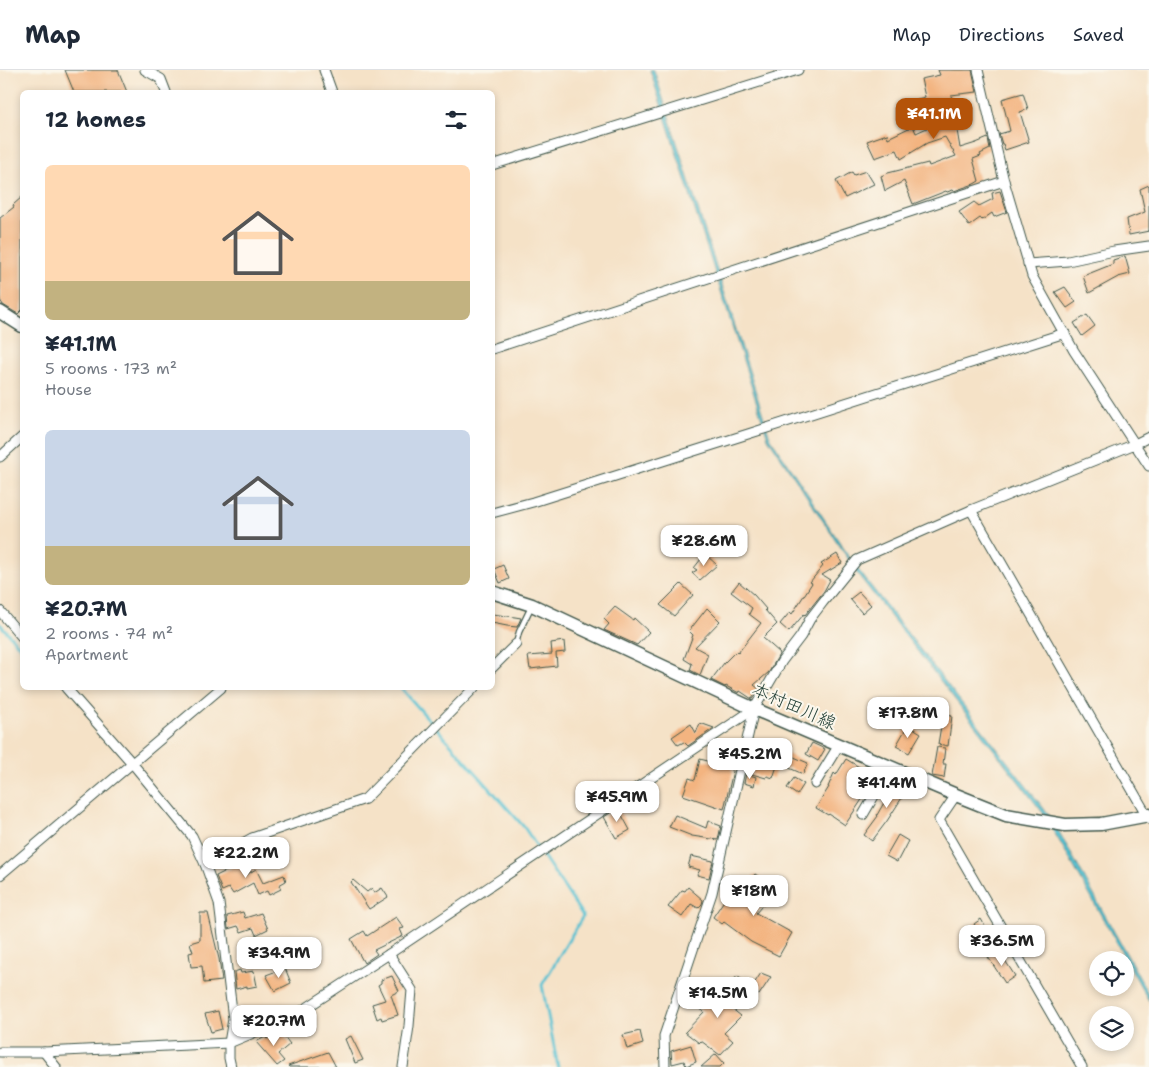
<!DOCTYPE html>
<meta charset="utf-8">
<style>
body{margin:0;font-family:"Shantell Sans","Klee One",sans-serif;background:#f2f2f3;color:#1f2937;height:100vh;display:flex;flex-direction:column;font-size:19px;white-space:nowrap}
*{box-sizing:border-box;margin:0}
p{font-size:16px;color:#747a83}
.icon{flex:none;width:28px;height:28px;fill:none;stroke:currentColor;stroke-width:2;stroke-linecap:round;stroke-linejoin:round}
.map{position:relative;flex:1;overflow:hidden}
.drawer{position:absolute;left:20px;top:20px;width:475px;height:600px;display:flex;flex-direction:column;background:#fff;border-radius:8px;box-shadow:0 2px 8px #0003}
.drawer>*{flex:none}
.tools{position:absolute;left:1089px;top:881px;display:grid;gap:10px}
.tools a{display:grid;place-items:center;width:45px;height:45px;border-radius:50%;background:#fff;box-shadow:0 2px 8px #0003;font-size:25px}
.price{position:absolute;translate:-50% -42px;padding:0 11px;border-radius:10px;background:#fff;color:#222;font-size:16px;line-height:32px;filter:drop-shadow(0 1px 2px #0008)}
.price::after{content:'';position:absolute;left:50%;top:30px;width:15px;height:11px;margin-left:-8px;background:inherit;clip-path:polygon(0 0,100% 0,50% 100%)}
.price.selected{background:#b45309;color:#fff}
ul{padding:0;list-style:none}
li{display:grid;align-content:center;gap:10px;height:265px;padding:0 25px}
li span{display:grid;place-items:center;height:155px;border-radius:8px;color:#555}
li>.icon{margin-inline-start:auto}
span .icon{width:90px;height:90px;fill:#fffc;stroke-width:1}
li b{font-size:21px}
h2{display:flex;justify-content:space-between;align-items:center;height:60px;padding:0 25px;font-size:21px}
header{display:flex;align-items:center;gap:30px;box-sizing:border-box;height:70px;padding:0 25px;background:#fff;border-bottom:1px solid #e0e1e3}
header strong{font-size:24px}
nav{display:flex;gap:28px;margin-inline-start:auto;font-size:18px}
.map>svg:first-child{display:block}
.water{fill:#56c1d1;stroke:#3a7f82}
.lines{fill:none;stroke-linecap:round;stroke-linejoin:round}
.stream{stroke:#56c1d1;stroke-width:3}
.building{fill:#f3b480}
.lane-casing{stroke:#3f564a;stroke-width:7}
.street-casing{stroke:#3f564a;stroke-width:11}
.secondary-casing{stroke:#3f564a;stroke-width:15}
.lane{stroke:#fff;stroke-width:4.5}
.street{stroke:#fff;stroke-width:9}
.secondary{stroke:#fff;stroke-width:12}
.labels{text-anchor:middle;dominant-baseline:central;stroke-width:4;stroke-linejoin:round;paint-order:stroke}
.street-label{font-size:18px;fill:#1f3d34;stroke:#fbf7ec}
</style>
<header>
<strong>Map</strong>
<nav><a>Map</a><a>Directions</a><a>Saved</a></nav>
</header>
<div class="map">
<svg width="1149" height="997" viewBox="0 0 1149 997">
<rect width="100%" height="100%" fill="#fbf7ec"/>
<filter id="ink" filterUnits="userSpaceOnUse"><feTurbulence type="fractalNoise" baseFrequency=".02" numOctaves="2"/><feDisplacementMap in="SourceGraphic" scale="10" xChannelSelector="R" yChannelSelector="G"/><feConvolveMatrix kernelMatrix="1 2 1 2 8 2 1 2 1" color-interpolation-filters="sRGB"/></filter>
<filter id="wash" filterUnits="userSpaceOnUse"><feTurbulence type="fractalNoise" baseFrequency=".0096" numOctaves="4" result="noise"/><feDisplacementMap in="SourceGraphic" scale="20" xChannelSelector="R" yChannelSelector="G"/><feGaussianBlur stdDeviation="1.12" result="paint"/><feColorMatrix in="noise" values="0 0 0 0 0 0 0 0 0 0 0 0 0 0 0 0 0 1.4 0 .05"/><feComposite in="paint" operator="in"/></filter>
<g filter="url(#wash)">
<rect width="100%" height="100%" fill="#f5e2c7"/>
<path class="water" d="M650,0h4l116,367 86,130 192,247 10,16 91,165v6l-85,-152 -21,-36 -190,-245 -4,-8 -81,-122z"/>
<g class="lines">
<g class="stream">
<path d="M0,554l21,24 1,-1"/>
<path d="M401,618l123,139 59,89 -41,69 16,82"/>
</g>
</g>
<g id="blocks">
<g class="building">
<path d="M65,0h53l9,22h-53z"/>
<path d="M938,0h34l5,22 -26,3 9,53 16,-5 12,-5 2,11 -10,5 1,2 -8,3 6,22 -5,3 -20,7 -1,-1 -6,2 -1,-1 -33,13 -9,-23 -19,10 -4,-15 7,-3 40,-10 1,3 27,-10 -11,-19 -18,6 -26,16 -4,-9 -22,8 -8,-17 20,-7 1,4 25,-12 3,7 22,-10 -5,-16 -31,13 -6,-15 29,-8 -4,-18 19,-4z"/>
<path d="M1023,23l5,16 -8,3 9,30 -24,8 -2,-6h-1l-3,-10 11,-3 -8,-32z"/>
<path d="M866,101l8,13 -29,14 -9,-17 16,-9 2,3z"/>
<path d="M1149,115v46l-20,4 -2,-16 18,-7 -5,-23z"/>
<path d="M1000,121l7,21 -13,5 -2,-4 -10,7 -2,-2 -11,8 -10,-14 15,-10 5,4 14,-7 -1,-6z"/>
<path d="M22,127v113l-4,4 -15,-9 -3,-5v-82l14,-11 -1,-2z"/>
<path d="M1125,186l5,18 -12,3 -29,16 -6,-17 30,-12v-4z"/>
<path d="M1065,217l11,15 -9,6 -12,-16z"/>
<path d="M1087,245l8,11 -13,10 -8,-13z"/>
<path d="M705,484l12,11 -17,15 -8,-7 5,-3 -3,-2z"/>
<path d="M837,484l5,9 -20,12 8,5 -6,11 -19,24 -1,-1 -15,18 -9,-8 10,-12 2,2 20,-31 -2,-1 13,-16 -2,-2z"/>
<path d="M503,495l6,14 -9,4 -6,-14z"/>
<path d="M739,512l15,13 12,14 -1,1 12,14 -14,14 17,15 -11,19 -15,13 5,4 -7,10 -12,-8 -1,2 -13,-7 -1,1 -14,-7 13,-17 12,-12 2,2 23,-30 -12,-9 3,-6 -21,-16z"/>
<path d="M681,514l12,11 -19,21 -14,-11z"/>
<path d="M859,522l12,13 -9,8 -12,-14z"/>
<path d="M615,537l18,13 1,-2 15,14 -12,13 -33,-15 5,-6 -5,-5z"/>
<path d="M707,538l13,13 -25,26 13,7 -8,21 -10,-5 2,-6 -8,-5 9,-24 -4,-4z"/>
<path d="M492,544l23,3 6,1 -4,9 -10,-1 -15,-3z"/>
<path d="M564,571l1,11 -9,1 1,13 -27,3 -2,-13 24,-2 -1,-11z"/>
<path d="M943,644l9,2 -4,30 -10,-2z"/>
<path d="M700,653l14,5 -26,18 -4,-4 -6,3 -6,-8 19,-13 5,9z"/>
<path d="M908,655l13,8 -12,20 -13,-7z"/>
<path d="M812,673l13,6 -7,12 -12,-7z"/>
<path d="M725,674l13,6 -7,21h2l-9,38 -41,-14 6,-17 6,2 5,-21 19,5z"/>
<path d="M937,677l8,1 -2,16h3l-2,14 -12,-2z"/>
<path d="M764,679l22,8 1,-3 21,9 -5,11 -23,-10 -1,3 -2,-1 -4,12 -6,-2 -1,2 -14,-4 7,-20 3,1z"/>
<path d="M846,689l18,11 2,-3 9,6 -13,20 3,2 -20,30 -16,-11 -1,1 -12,-7 13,-21h-1l6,-14 2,2z"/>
<path d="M746,704l10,3 -2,9 -10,-3z"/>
<path d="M794,708l10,6 -7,11 -10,-7z"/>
<path d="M897,709l11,7 -3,3 2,1 -20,31 -15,20 -8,-6 14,-19 -1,-1 13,-23 -1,-1z"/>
<path d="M618,738l12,22 -14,8 -12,-21z"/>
<path d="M675,745l31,13 2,-7 13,5 -3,14 -26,-4 -23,-9z"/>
<path d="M898,765l10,6 -11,21 -11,-6z"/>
<path d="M237,784l9,21 10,-6 7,14 21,-8 2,6 -7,4 2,4 -12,6 -2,-4 -9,4 -5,-12 -20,11 -4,-6 -7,3 -6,-15 16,-8 -5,-9z"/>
<path d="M691,786l22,5 -4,17 -12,-3 3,-5 -12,-3z"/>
<path d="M755,804l21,15 -20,24 36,20 -13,23 -28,-14 -27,-20 -2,2 -9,-7 12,-18h4l3,2z"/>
<path d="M353,810l14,12 5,-4 2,5 8,-5 6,9 -19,12 -18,-27z"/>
<path d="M688,817l15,13 -1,4 -4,4 -7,-4 -9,13 -14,-10 14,-17 3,1z"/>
<path d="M243,842l2,6 16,-5 7,16 -12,6 -3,-7 -12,4 -3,-6 -10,3 -1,-13z"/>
<path d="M200,843h8l11,46 3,22 -18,2 -2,-17 -11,1 -2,-14 4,-1 -3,-9 10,-3z"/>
<path d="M396,847l8,11 -4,1 3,7 -29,14 3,4 -13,9 -13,-24 13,-8 3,5z"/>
<path d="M981,849l13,23 -7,4 -13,-22z"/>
<path d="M999,881l16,25 -10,7 -17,-26z"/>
<path d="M285,898l6,15 -16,8 -9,-16z"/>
<path d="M240,900l1,3 13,-2 3,15 -10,2v-2l-11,3 -2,-17z"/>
<path d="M761,903l10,4 -12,18 -9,-5z"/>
<path d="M392,906l7,15 -8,4 7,20 -16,5 -1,-3 -4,2 -5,-15 13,-4 -7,-15 3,-2v-3z"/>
<path d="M737,906l12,9 -18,23 10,8 -17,17 9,8 -13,14 -19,-14 -2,2 -14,-11 19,-20 -6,-5 8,-9 9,8z"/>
<path d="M218,941l4,18 -11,3 -6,-18z"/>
<path d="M279,960l11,14 -12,10 6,7 -7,5 -21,-24 9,-5 2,2z"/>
<path d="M640,961l3,13 -16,5 -4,-14z"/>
<path d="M351,966l12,24 -8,3 -10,-24z"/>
<path d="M691,975l5,17 -10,4 -2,-5 -12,3 -1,-13z"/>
<path d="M328,982l8,15h-47l-1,-1z"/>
<path d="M716,984l8,9 -4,4h-19z"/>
</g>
</g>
</g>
<g filter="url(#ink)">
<use href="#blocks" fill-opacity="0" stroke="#3f564a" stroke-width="1"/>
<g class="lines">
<defs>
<path id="lane" d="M516,574l3,-12 12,-25"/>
<g id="street">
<path d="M145,0l16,9 5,13"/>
<path d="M324,0l8,22"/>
<path d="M978,0l26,111 28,95 42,75 75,115"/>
<path d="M492,95l306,-95"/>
<path d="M1028,194l40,-3 46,-10 35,-5"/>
<path d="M492,279l512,-168"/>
<path d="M0,387l22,-20"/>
<path d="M971,440l178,309"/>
<path d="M492,443l41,-11 215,-68 317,-101"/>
<path d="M0,541l22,26"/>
<path d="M492,598l24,-24"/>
<path d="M66,618l66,75 60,73 13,28 14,39 14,116 -4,24v15l2,9"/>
<path d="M815,714l24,-39"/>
<path d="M956,725l-17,25 143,247"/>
<path d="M863,745l28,-48"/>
<path d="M205,794l47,-26 113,-39 109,-111"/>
<path d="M0,805l221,-187"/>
<path d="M389,884l23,36 -3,36 -6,41"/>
<path d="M0,982h44l185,-9 65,-27 95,-62 365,-245"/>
<path d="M44,982l12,15"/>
<path d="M665,997l-1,-31 48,-143 42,-184 28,-48 19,-25 9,-17 13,-17 34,-42 114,-50 164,-66 14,-7"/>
</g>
<g id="secondary">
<path d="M0,242l22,14"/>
<path d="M492,522l40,13 222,104 202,86 50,20 59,10 36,-1 48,-9"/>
</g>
</defs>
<use href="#lane" class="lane-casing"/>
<use href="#street" class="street-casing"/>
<use href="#secondary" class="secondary-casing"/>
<use href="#lane" class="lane"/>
<use href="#street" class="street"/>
<use href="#secondary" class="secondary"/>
</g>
</g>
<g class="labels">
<g class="street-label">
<text transform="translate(794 636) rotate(24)">本村田川線</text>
</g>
</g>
</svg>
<div class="tools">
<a><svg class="icon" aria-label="locate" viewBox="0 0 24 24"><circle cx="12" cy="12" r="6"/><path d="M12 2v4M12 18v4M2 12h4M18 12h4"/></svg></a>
<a><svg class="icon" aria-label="layers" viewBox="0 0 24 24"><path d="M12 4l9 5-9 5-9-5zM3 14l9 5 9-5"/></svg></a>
</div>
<b class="price selected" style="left:934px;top:70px">¥41.1M</b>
<b class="price" style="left:704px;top:497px">¥28.6M</b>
<b class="price" style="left:908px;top:669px">¥17.8M</b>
<b class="price" style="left:750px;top:710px">¥45.2M</b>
<b class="price" style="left:887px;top:739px">¥41.4M</b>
<b class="price" style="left:617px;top:753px">¥45.9M</b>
<b class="price" style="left:246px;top:809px">¥22.2M</b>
<b class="price" style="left:754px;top:847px">¥18M</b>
<b class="price" style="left:1002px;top:897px">¥36.5M</b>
<b class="price" style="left:279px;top:909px">¥34.9M</b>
<b class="price" style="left:718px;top:949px">¥14.5M</b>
<b class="price" style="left:274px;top:977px">¥20.7M</b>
<section class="drawer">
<h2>12 homes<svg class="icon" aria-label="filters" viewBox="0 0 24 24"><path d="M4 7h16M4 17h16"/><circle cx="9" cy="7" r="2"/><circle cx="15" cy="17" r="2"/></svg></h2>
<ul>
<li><span style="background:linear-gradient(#ffd9b3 75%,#c2b280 0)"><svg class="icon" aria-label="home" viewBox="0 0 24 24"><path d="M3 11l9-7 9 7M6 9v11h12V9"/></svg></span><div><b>¥41.1M</b><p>5 rooms · 173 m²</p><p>House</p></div></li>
<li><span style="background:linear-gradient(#c9d6e8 75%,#c2b280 0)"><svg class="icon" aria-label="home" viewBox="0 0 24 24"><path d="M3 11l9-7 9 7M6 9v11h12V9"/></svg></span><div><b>¥20.7M</b><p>2 rooms · 74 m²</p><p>Apartment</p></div></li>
</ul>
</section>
</div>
